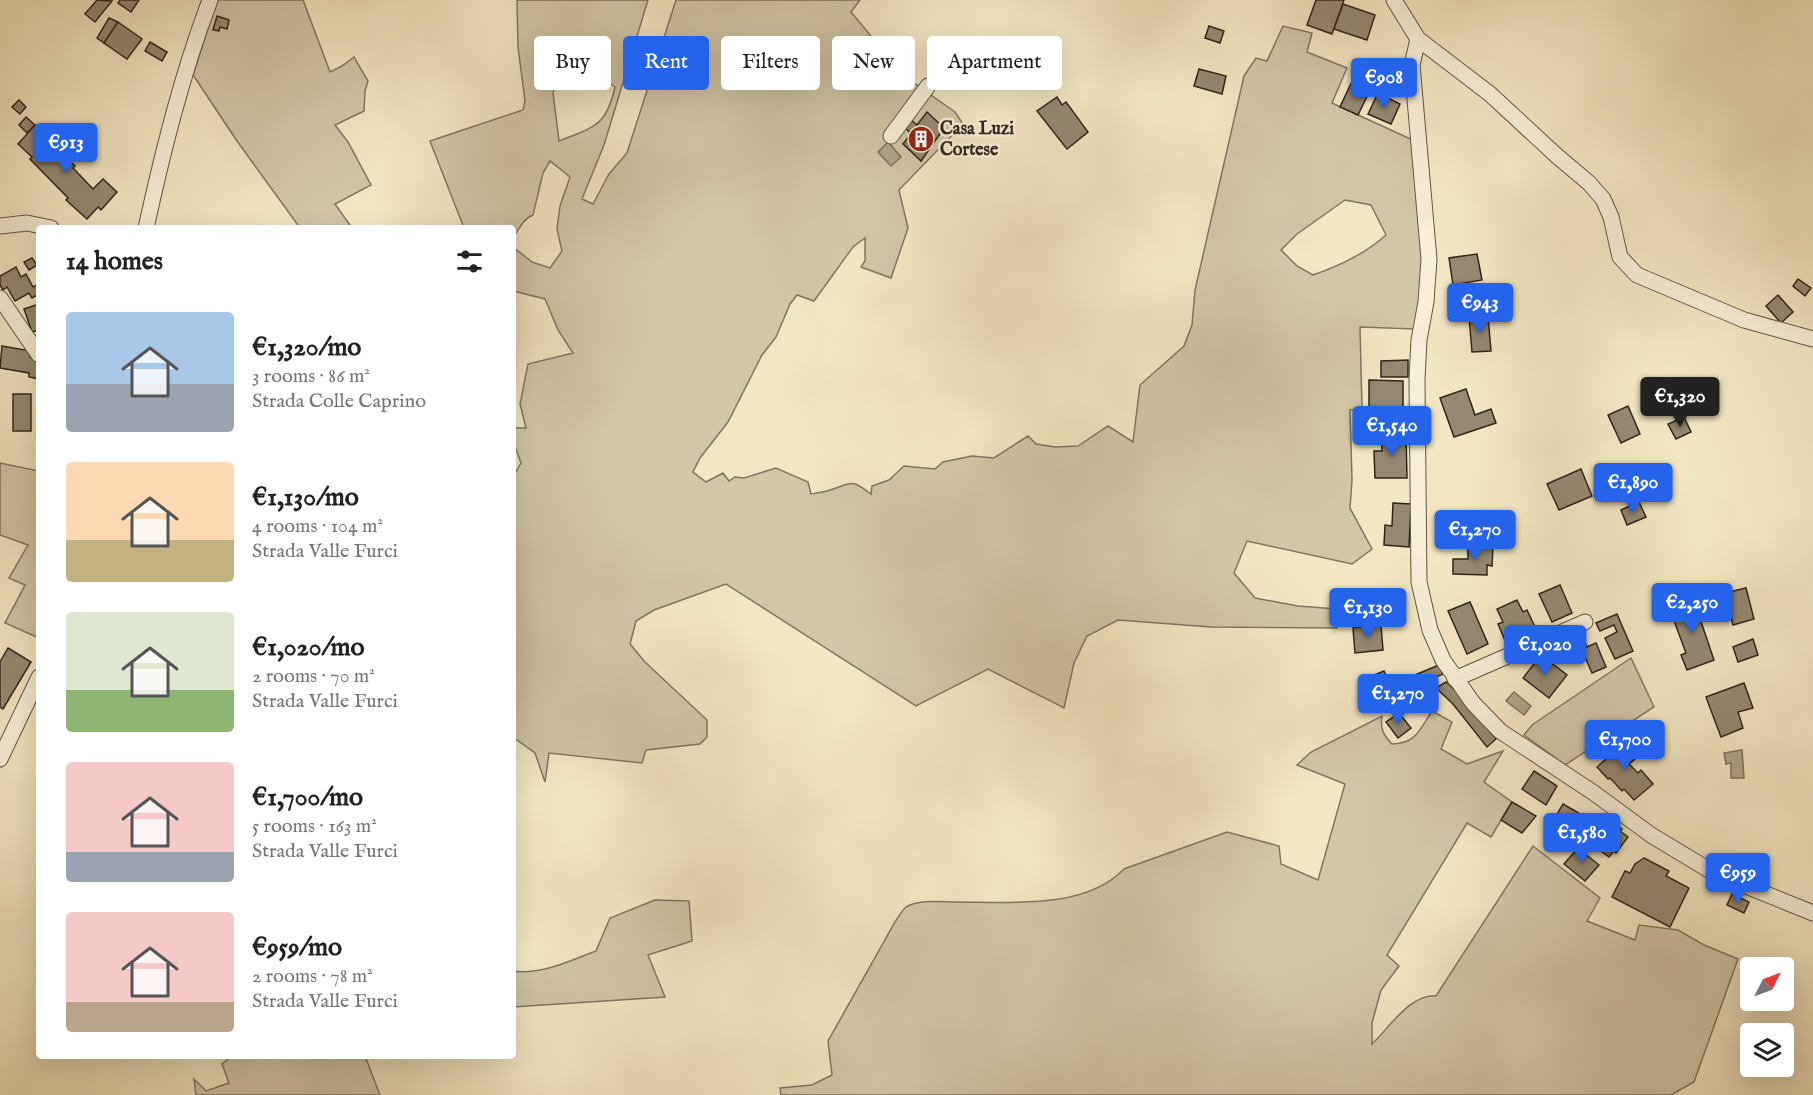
<!DOCTYPE html>
<meta charset="utf-8">
<style>
body{margin:0;font-family:"IM FELL English",serif;background:#f6f6f6;color:#222;height:100vh;display:flex;flex-direction:column;font-size:22px;white-space:nowrap}
*{box-sizing:border-box;margin:0}
p{font-size:20px;color:#767676}
.icon{flex:none;width:33px;height:33px;fill:none;stroke:currentColor;stroke-width:2;stroke-linecap:round;stroke-linejoin:round}
.map{position:relative;flex:1;overflow:hidden}
.sheet{position:absolute;left:36px;top:225px;width:480px;height:834px;display:flex;flex-direction:column;background:#fff;border-radius:6px;box-shadow:0 6px 24px #0002}
.sheet>*{flex:none}
.banner{position:absolute;left:534px;top:36px;width:570px;height:54px;display:flex;gap:12px}
.needle{width:39px;rotate:48deg}
.tools{position:absolute;left:1740px;top:957px;display:grid;gap:12px}
.tools a{display:grid;place-items:center;width:54px;height:54px;border-radius:6px;background:#fff;box-shadow:0 6px 24px #0002;font-size:30px}
.price{position:absolute;translate:-50% -51px;padding:0 14px;border-radius:6px;background:#2563eb;color:#fff;font-size:20px;line-height:39px;filter:drop-shadow(0 2px 3px #0008)}
.price::after{content:'';position:absolute;left:50%;top:36px;width:18px;height:14px;margin-left:-9px;background:inherit;clip-path:polygon(0 0,100% 0,50% 100%)}
.price.selected{background:#222;color:#fff}
ul{padding:0;list-style:none}
li{display:flex;align-items:center;gap:18px;height:150px;padding:0 30px}
li span{display:grid;place-items:center;flex:none;width:168px;height:120px;border-radius:6px;color:#555}
li>.icon{margin-inline-start:auto}
span .icon{width:72px;height:72px;fill:#fffc;stroke-width:1}
li b{font-size:26px}
h2{display:flex;justify-content:space-between;align-items:center;height:72px;padding:0 30px;font-size:26px}
.pill{padding:0 21px;border-radius:6px;background:#fff;box-shadow:0 6px 24px #0002;font-size:21px;line-height:54px}
.pill.selected{background:#2563eb;color:#fff}
.map>svg:first-child{display:block}
.green{fill:#d2c6a7;stroke:#807562;stroke-width:1.5;fill-rule:evenodd}
.water{fill:#b0a58a;stroke:#7c715e;stroke-width:1.5}
.building{fill:#958973;stroke:#2f241c;stroke-width:1.5}
.lines{fill:none;stroke-linecap:round;stroke-linejoin:round}
.street-casing{stroke:#605546;stroke-width:17}
.street{stroke:#f7efd8;stroke-width:15}
.labels{text-anchor:middle;dominant-baseline:central;stroke-width:5;stroke-linejoin:round;paint-order:stroke}
.poi-label{font-size:18px;font-weight:bold;fill:#2f241c;stroke:#f7efd8;text-anchor:start}
</style>
<div class="map">
<svg width="1813" height="1095" viewBox="0 0 1813 1095">
<rect width="100%" height="100%" fill="#f3e7c3"/>
<filter id="stains"><feTurbulence type="fractalNoise" baseFrequency=".00333" numOctaves="4"/><feColorMatrix values="0 0 0 0 .2 0 0 0 0 .09 0 0 0 0 .02 0 0 0 .5 -.17"/></filter>
<radialGradient id="worn" r=".72"><stop offset=".6" stop-color="#630" stop-opacity="0"/><stop offset="1" stop-color="#630" stop-opacity=".3"/></radialGradient>
<g class="green">
<path d="M217,0h86l27,72 12,-6 12,-9 14,24 -3,10 -1,20 -29,14 13,17 23,43 -36,19 17,24h-52l-63,-87 -44,-66z"/>
<path d="M517,0h131l-44,145 -22,54 11,5 16,-30 18,-21 49,-153h184l-9,12 29,35 27,23 -3,6 51,36 8,12 -64,66 9,38 -17,50 -30,-11 4,-6v-23l-12,9 -39,54 -17,-6 -7,9 -14,33 -14,18 -34,67 -28,36 -7,14 13,10 17,-9 6,8 6,-4 9,1 32,-10 32,14 3,12c6,-1 13,-2 19,-4 22,-6 19,-13 41,4l1,-8 17,-6 15,-14 31,3 8,-7 29,-6 22,2 34,-22 8,8 19,3 23,-1 30,-20 25,16 7,-57 44,-39 8,-21 3,-35 49,-214 12,-18 11,3 16,-35 29,7 -5,19 40,16 -15,35 83,38 7,105 -1,40 -6,43 -55,-2 2,82 -12,1 2,70 -2,28 22,41 -20,15 -105,-23 -13,32 21,25 43,8 39,3v19l-126,-1 -93,-7 -31,16 -13,27 -10,45 -76,-39 -72,37 -190,-122 -72,26 -18,11 -6,23 15,18 62,58v17l-7,7 -54,6 -4,13 -93,-10 -4,29 -10,-29 -22,-16v-260l8,-14 -5,-14 -3,-2v-19h13l-6,-24 8,-40 45,-11 -15,-23 -13,-31 -32,-8v-44l19,15 18,6 12,-17 -5,-22 3,-23 10,-29 -20,-16 -7,12 -10,42c-9,3 -14,14 -20,23v-10h-49l-34,-87 93,-31 2,-9 -7,-54zM576,70l25,7 14,10c-9,40 -21,40 -56,54l-6,-48 7,-19zM1345,200l26,5 15,30c-21,19 -47,31 -73,40l-16,-9 -16,-16 16,-16z"/>
<path d="M0,463l39,8v167l-34,-15 20,-38 -16,-7 19,-33 -28,-10z"/>
<path d="M1631,658l23,49 -89,58 -41,-30 8,-10z"/>
<path d="M1432,711l20,11 -11,27 26,15 36,-13 -19,31 28,20 -21,35 -24,-14 -80,132 12,11 -18,24 -9,33v21c16,-15 39,-51 64,-48l97,-150 67,52 -13,23 48,19 4,-15 39,5 26,15 34,14 -44,123 -23,13h-890l-1,-7 32,-3 20,-10 -4,-34 67,-119c3,-4 7,-12 11,-15 14,-8 35,-5 50,-5 53,0 129,8 168,-33l103,-37 52,14 2,18 37,16 27,-96 -48,-19 14,-13 71,-36c-2,12 1,19 10,28 24,0 28,-15 40,-33z"/>
<path d="M655,900l34,1 3,40 -44,14 17,42 -152,10v-36c29,4 56,-10 83,-20l14,-33z"/>
<path d="M232,1056h133l15,39h-184l-2,-16 12,12 23,-8 -7,-19z"/>
</g>
<g class="water">
<path d="M888,142l13,15 -10,9 -13,-14z"/>
<path d="M1514,692l17,14 -7,9 -18,-14z"/>
<path d="M1742,750l2,28h-13v-15l-5,1 -2,-11z"/>
</g>
<g class="building">
<path d="M97,0l15,1 -17,21 -10,-8z"/>
<path d="M120,0h19l-8,12 -13,-9z"/>
<path d="M1316,0h28l-12,34 -25,-9z"/>
<path d="M1343,4l32,11 -8,25 -33,-11z"/>
<path d="M217,16l12,4 -2,9 -7,-2 -1,4 -6,-1z"/>
<path d="M109,18l9,4 -14,21 -7,-5z"/>
<path d="M118,22l24,17 -15,20 -23,-16z"/>
<path d="M1209,26l15,5 -4,12 -15,-5z"/>
<path d="M150,42l17,10 -5,9 -17,-10z"/>
<path d="M1199,69l27,7 -4,18 -28,-8z"/>
<path d="M1356,73l18,9 -16,33 -18,-8z"/>
<path d="M1378,93l22,11 -9,20 -23,-10z"/>
<path d="M1057,97l5,8 4,-3 22,30 -21,17 -30,-38z"/>
<path d="M19,100l7,7 -6,7 -8,-7z"/>
<path d="M927,112l17,16 -23,33 -18,-17 8,-10 -7,-8 7,-6 6,5z"/>
<path d="M26,117l9,8 -8,8 -8,-8z"/>
<path d="M35,125l40,41 -2,2 20,21 10,-10 14,13 -16,18 -3,-3 -11,12 -21,-19 2,-2 -38,-39 2,-2 -14,-13z"/>
<path d="M1477,254l5,26 -29,5 -4,-27z"/>
<path d="M32,258l5,7 -8,5 -5,-8z"/>
<path d="M16,267l5,10 5,-3 7,13 6,-3v10l-7,4 -3,-5 -14,8 -8,-14 -4,3 -3,-5v-9z"/>
<path d="M1798,279l13,9 -6,8 -12,-10z"/>
<path d="M1778,295l15,17 -12,11 -15,-17z"/>
<path d="M39,304v26l-7,2 -8,-23z"/>
<path d="M1488,316l3,35 -19,1 -3,-35z"/>
<path d="M2,346l29,5 -1,6 9,1 -2,11 2,1v9l-10,-2v-4l-29,-5z"/>
<path d="M1408,360v17h-27v-16z"/>
<path d="M1369,380l34,1v27h-34z"/>
<path d="M1466,389l9,26 16,-6 5,14 -42,14 -14,-39z"/>
<rect x="13" y="394" width="18" height="37"/>
<path d="M1628,406l12,28 -19,9 -13,-28z"/>
<path d="M1684,417l7,15 -15,7 -8,-15z"/>
<path d="M1381,434h25l1,44h-32l-1,-27h8z"/>
<path d="M1581,469l11,27 -33,14 -12,-26z"/>
<path d="M1639,502l7,15 -19,8 -6,-15z"/>
<path d="M1393,503l18,1 -2,43 -25,-2 1,-20 7,1z"/>
<path d="M1468,546h25l-1,20 -5,-1v10l-34,-1v-15h15z"/>
<path d="M1560,585l12,28 -20,9 -13,-28z"/>
<path d="M1746,588l8,31 -21,6 -8,-32z"/>
<path d="M1693,598l21,62 -27,10 -6,-15 5,-2 -17,-46z"/>
<path d="M1517,600l6,12 4,-2 9,19 -30,14 -8,-19 5,-2 -6,-13z"/>
<path d="M1470,602l18,42 -21,10 -19,-43z"/>
<path d="M1617,614l16,37 -18,8 -10,-21 12,-6 -3,-7 -14,6 -4,-8z"/>
<path d="M1381,625l2,25 -28,3 -2,-25z"/>
<path d="M1583,637l4,10 9,-4 10,24 -14,6 -7,-16 -8,4 -8,-18z"/>
<path d="M1753,639l5,16 -20,7 -5,-15z"/>
<path d="M8,648l23,14 -28,47 -3,-2v-45z"/>
<path d="M1541,655l26,20 -18,23 -26,-20z"/>
<path d="M1439,665l4,9 -24,10 -4,-9z"/>
<path d="M1384,671l9,21 -24,10 -9,-21z"/>
<path d="M1446,682l16,14 34,43 -9,8 -34,-43 -17,-16z"/>
<path d="M1744,683l9,25 -15,4 5,16 -22,9 -15,-40z"/>
<path d="M1399,713l12,15 -13,10 -12,-16z"/>
<path d="M1627,740l13,15 -11,9 9,9 3,-3 12,14 -19,16 -10,-11 -2,2 -12,-13 -2,1 -11,-12z"/>
<path d="M1534,771l23,15 -11,19 -24,-16z"/>
<path d="M1512,802l24,14 -14,17 -21,-13z"/>
<path d="M1563,804l26,15 -15,25 -26,-15z"/>
<path d="M1610,820l12,9 -2,2 8,6 -12,16 -2,-2 -5,6 -19,-14z"/>
<path d="M1578,848l21,17 -14,16 -21,-17z"/>
<path d="M1644,858l25,13 -3,5 23,12 -19,39 -58,-30 13,-26 5,2 5,-9z"/>
<path d="M1732,894l17,8 -5,11 -17,-8z"/>
</g>
<g class="lines">
<defs>
<g id="street">
<path d="M1394,0l24,39 72,55 67,62 32,27 14,16 8,18 9,40 17,18 107,45 69,19"/>
<path d="M1418,39l-6,26 17,194 -3,43 -7,38 -2,39 2,203 11,48 13,30 30,43 27,28 94,62 57,42 63,38 99,40"/>
<path d="M891,136l37,-50"/>
<path d="M0,226l27,-3 24,5"/>
<path d="M146,228c17,-77 36,-154 64,-228"/>
<path d="M0,298l39,57"/>
<path d="M1455,679l130,-57"/>
<path d="M0,759l39,-82"/>
</g>
</defs>
<use href="#street" class="street-casing"/>
<use href="#street" class="street"/>
</g>
<defs>
<symbol id="building-disc" viewBox="-11 -11 22 22"><circle r="9.5" fill="#8f2418" stroke="#f7efd8"/><path d="M-4-6H4V6H1V3H-1V6H-4ZM-2.5-4.3h1.7v1.8h-1.7ZM.8-4.3h1.7v1.8H.8ZM-2.5-1h1.7V.8h-1.7ZM.8-1h1.7V.8H.8Z" fill="#fff"/></symbol>
</defs>
<g fill-rule="evenodd">
<use href="#building-disc" x="906" y="124" width="30" height="30"/>
</g>
<g class="labels">
<g class="poi-label">
<text x="940" y="129">Casa Luzi<tspan x="940" dy="21">Cortese</tspan></text>
</g>
</g>
<rect width="100%" height="100%" filter="url(#stains)"/>
<rect width="100%" height="100%" fill="url(#worn)"/>
</svg>
<div class="tools">
<a><svg class="needle" viewBox="-14 -14 28 28"><path d="M0-13l5 13h-10z" fill="#e53935"/><path d="M0 13l5-13h-10z" fill="#767676"/></svg></a>
<a><svg class="icon" aria-label="layers" viewBox="0 0 24 24"><path d="M12 4l9 5-9 5-9-5zM3 14l9 5 9-5"/></svg></a>
</div>
<b class="price" style="left:1384px;top:109px">€908</b>
<b class="price" style="left:66px;top:174px">€913</b>
<b class="price" style="left:1480px;top:334px">€943</b>
<b class="price selected" style="left:1680px;top:428px">€1,320</b>
<b class="price" style="left:1392px;top:457px">€1,540</b>
<b class="price" style="left:1633px;top:514px">€1,890</b>
<b class="price" style="left:1475px;top:561px">€1,270</b>
<b class="price" style="left:1692px;top:634px">€2,250</b>
<b class="price" style="left:1368px;top:639px">€1,130</b>
<b class="price" style="left:1545px;top:676px">€1,020</b>
<b class="price" style="left:1398px;top:725px">€1,270</b>
<b class="price" style="left:1625px;top:771px">€1,700</b>
<b class="price" style="left:1582px;top:864px">€1,580</b>
<b class="price" style="left:1738px;top:904px">€959</b>
<div class="banner">
<a class="pill">Buy</a>
<a class="pill selected">Rent</a>
<a class="pill">Filters</a>
<a class="pill">New</a>
<a class="pill">Apartment</a>
</div>
<section class="sheet">
<h2>14 homes<svg class="icon" aria-label="filters" viewBox="0 0 24 24"><path d="M4 7h16M4 17h16"/><circle cx="9" cy="7" r="2"/><circle cx="15" cy="17" r="2"/></svg></h2>
<ul>
<li><span style="background:linear-gradient(#a9c7e8 60%,#9aa5b1 0)"><svg class="icon" aria-label="home" viewBox="0 0 24 24"><path d="M3 11l9-7 9 7M6 9v11h12V9"/></svg></span><div><b>€1,320/mo</b><p>3 rooms · 86 m²</p><p>Strada Colle Caprino</p></div></li>
<li><span style="background:linear-gradient(#ffd9b3 65%,#c2b280 0)"><svg class="icon" aria-label="home" viewBox="0 0 24 24"><path d="M3 11l9-7 9 7M6 9v11h12V9"/></svg></span><div><b>€1,130/mo</b><p>4 rooms · 104 m²</p><p>Strada Valle Furci</p></div></li>
<li><span style="background:linear-gradient(#dfe7d0 65%,#8fb573 0)"><svg class="icon" aria-label="home" viewBox="0 0 24 24"><path d="M3 11l9-7 9 7M6 9v11h12V9"/></svg></span><div><b>€1,020/mo</b><p>2 rooms · 70 m²</p><p>Strada Valle Furci</p></div></li>
<li><span style="background:linear-gradient(#f6c9c9 75%,#9aa5b1 0)"><svg class="icon" aria-label="home" viewBox="0 0 24 24"><path d="M3 11l9-7 9 7M6 9v11h12V9"/></svg></span><div><b>€1,700/mo</b><p>5 rooms · 163 m²</p><p>Strada Valle Furci</p></div></li>
<li><span style="background:linear-gradient(#f6c9c9 75%,#b9a48a 0)"><svg class="icon" aria-label="home" viewBox="0 0 24 24"><path d="M3 11l9-7 9 7M6 9v11h12V9"/></svg></span><div><b>€959/mo</b><p>2 rooms · 78 m²</p><p>Strada Valle Furci</p></div></li>
</ul>
</section>
</div>
